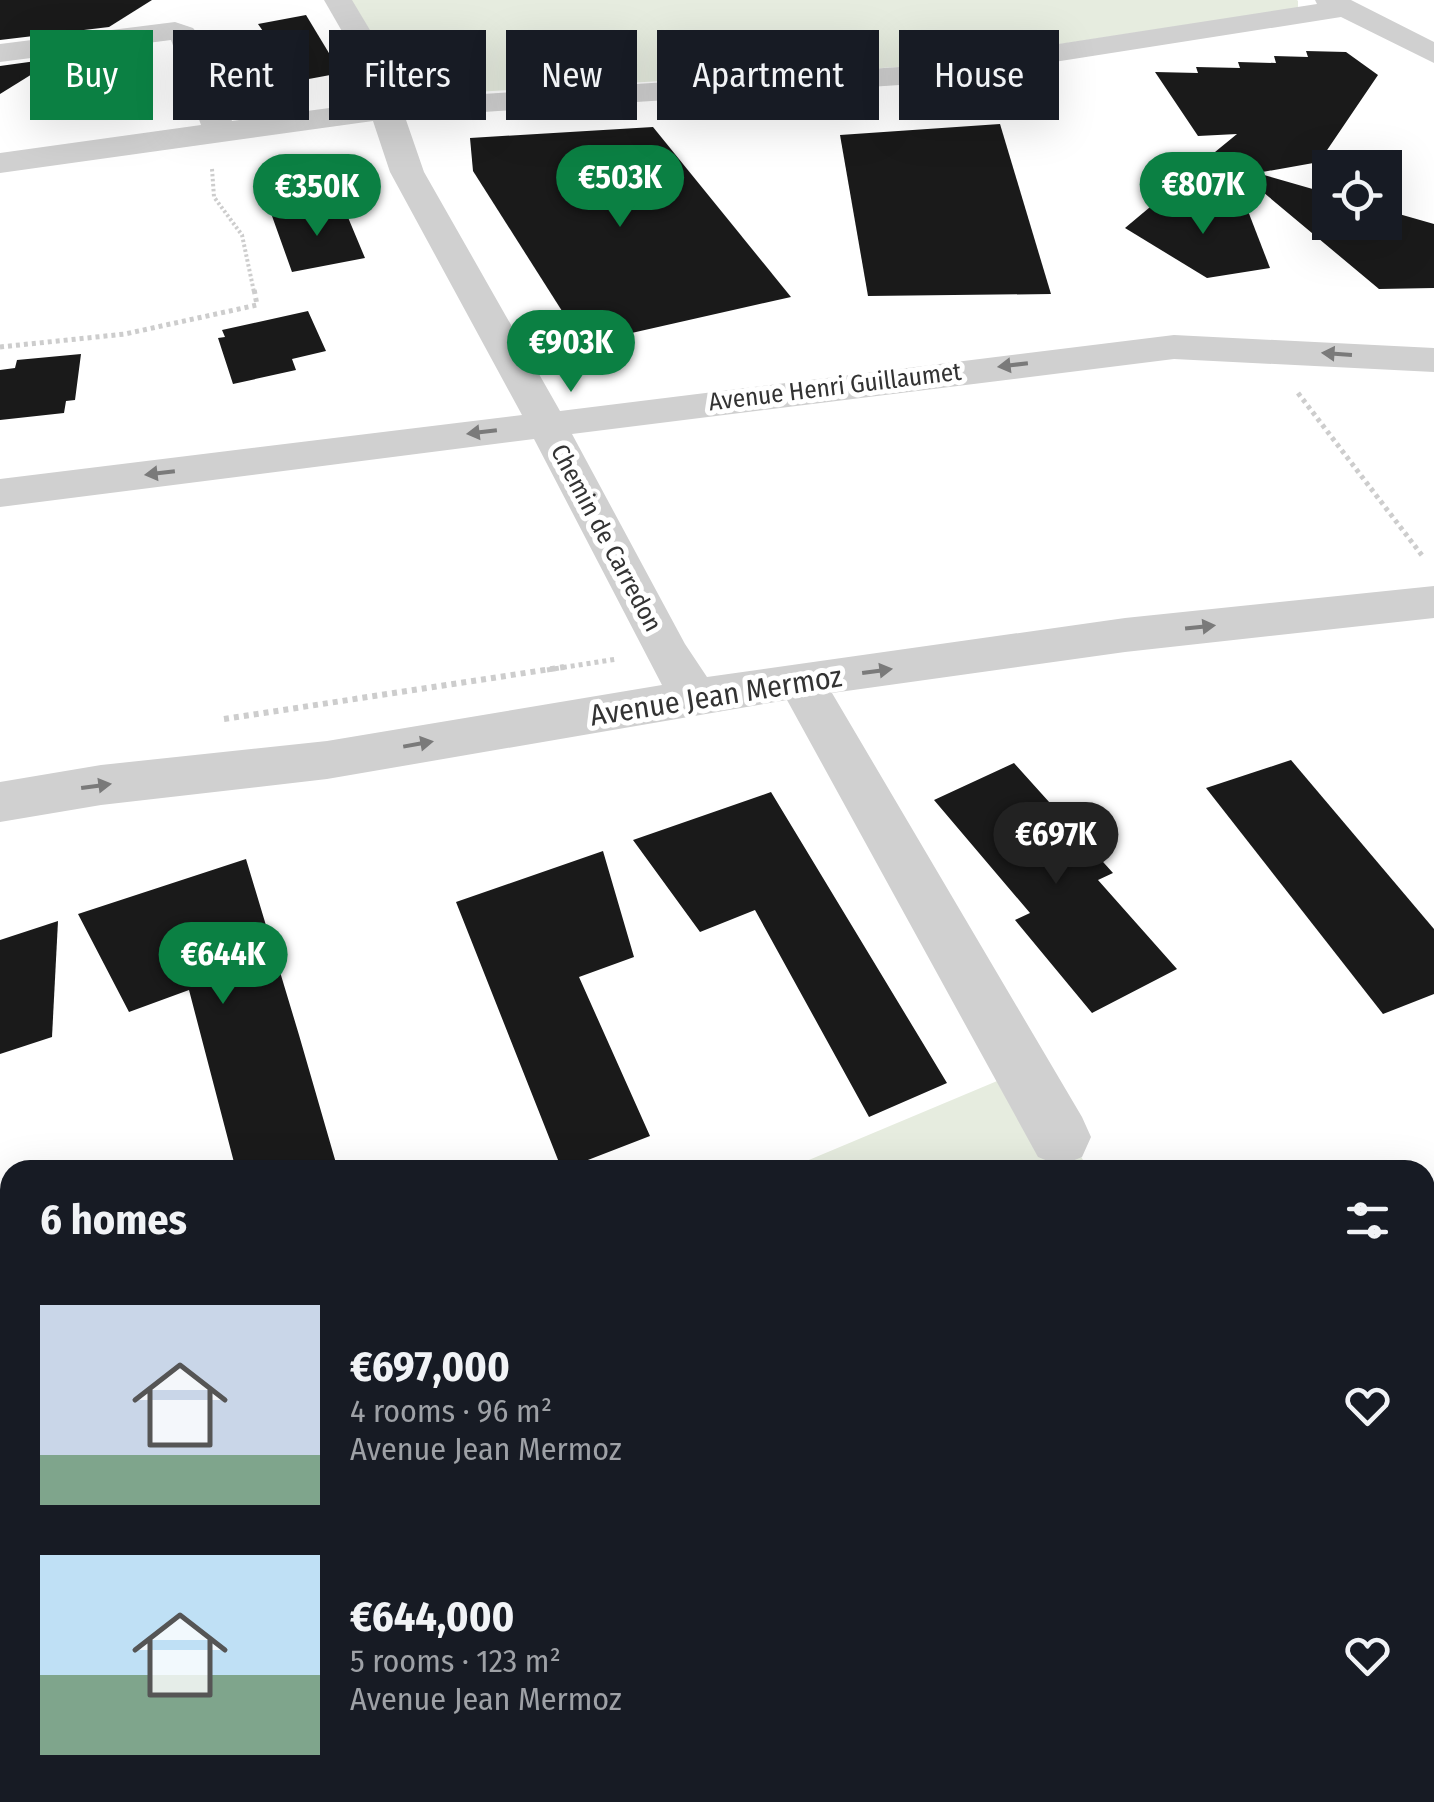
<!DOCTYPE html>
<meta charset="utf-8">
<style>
body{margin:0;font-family:"Fira Sans Condensed",sans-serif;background:#242831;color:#f1f3f6;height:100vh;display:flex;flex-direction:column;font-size:38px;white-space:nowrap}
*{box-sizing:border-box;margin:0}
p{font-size:32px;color:#9ea1a6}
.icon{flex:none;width:55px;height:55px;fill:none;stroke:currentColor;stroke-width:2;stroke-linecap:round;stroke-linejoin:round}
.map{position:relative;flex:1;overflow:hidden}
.panel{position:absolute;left:0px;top:1160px;width:1435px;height:642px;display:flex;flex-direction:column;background:#171b24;border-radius:30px 30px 0 0;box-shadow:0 10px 40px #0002}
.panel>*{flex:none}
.guide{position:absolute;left:30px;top:30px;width:1375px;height:90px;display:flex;gap:20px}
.buttons{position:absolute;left:1312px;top:150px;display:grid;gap:20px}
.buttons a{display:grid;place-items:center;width:90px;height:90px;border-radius:0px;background:#171b24;box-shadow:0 10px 40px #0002;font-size:50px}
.price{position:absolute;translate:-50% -85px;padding:0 22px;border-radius:35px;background:#0b8043;color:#fff;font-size:32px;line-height:65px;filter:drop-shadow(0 2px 5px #0008)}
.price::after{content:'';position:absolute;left:50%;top:60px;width:30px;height:22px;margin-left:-15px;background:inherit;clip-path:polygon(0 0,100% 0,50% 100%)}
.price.selected{background:#222;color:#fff}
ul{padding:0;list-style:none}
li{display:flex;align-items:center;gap:30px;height:250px;padding:0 40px}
li span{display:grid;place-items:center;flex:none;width:280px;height:200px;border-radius:0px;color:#555}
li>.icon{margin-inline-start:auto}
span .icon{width:120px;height:120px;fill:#fffc;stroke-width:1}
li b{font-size:42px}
h2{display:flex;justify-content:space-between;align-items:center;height:120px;padding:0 40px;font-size:42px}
.pill{padding:0 35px;border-radius:0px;background:#171b24;box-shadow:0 10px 40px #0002;font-size:35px;line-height:90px}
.pill.selected{background:#0b8043;color:#fff}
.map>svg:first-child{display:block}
.green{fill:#e6ecdf}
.building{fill:#1a1a1a}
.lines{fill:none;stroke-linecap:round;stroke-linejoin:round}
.path-far2{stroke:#cdcdcd;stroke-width:4;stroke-dasharray:2.5 2.5;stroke-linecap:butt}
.path-far1{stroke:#cdcdcd;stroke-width:5;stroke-dasharray:4 4;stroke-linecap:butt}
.path{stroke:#cdcdcd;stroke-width:6;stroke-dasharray:5 5;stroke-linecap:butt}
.minor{fill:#d0d0d0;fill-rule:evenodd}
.oneway{fill:#7a7a7a}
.labels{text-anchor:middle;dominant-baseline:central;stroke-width:10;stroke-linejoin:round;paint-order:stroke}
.far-street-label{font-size:25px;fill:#333;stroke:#fff}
.street-label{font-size:30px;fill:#333;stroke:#fff}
</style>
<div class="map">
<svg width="1434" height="1802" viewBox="0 0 1434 1802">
<rect width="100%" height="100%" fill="#fff"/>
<g class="green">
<path d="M350,0h947l1,1v7l-383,58 -440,26 -69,-2z"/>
<path d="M1028,1068l61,102h-304z"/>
<path d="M1425,1455h9v347h-948l7,-10h932z"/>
</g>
<g class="building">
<path d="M0,0h152l-43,27 -109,13z"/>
<path d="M306,15l35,58 -43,8 -40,-57z"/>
<path d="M1306,51l40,1 32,23 -59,87 -62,11 73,21v28h55v-12l49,14v64l-55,1 -164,-137 22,-18 -39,2 -43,-64 43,1 -2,-6 44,1 -2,-6 38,1 -2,-7 34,1z"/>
<path d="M58,58l-58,36v-28z"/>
<path d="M1000,124l51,170 -183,2 -28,-161z"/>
<path d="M653,127l138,170 -208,47 -110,-173 -3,-33z"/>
<path d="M1162,197l86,14 22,57 -63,10 -82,-50z"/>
<path d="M327,206l5,11 15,-2 18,43 -73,14 -20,-56z"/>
<path d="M308,311l18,40 -34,8 4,11 -63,14 -15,-46 7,-1 -3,-7z"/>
<path d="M81,354l-6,46 -9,1 -2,12 -64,7v-50l15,-2 2,-8z"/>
<path d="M1291,760l143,169v65l-51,20 -177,-226z"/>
<path d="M1014,763l99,110 -15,7 79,89 -85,44 -77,-93 15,-7 -96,-113z"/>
<path d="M771,792l176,291 -78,34 -114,-207 -55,22 -67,-92z"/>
<path d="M603,851l31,106 -55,20 71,159 -88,34 -106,-268z"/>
<path d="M246,859l53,176 39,135h-102l-47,-180 -60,22 -51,-98z"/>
<path d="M58,921l-6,116 -52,17v-114z"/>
</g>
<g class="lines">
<path class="path-far2" d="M212,169l2,28 28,38 12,57"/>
<g class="path-far1">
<path d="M0,347l125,-13 132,-29 -3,-16"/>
<path d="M1298,393l126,165"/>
<path d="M547,670l70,-11"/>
</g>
<path class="path" d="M224,719l340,-52"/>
<g class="minor">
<path d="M324,0h28l52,87 -4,7h-22z"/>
<path d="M1315,0h36l83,42v21l-93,-46 -426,67 -510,33 19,55 136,239 614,-76 260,13v24l-260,-13 -602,75 113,210 22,33 418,-59 309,-32v32l-309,34 -293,41 250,424 9,20 -9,20 -22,9 -22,-9 -251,-457 -460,79 -226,26 -101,17v-40l101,-17 226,-24 335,-56 -128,-246 -534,68v-28l522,-64 -132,-243 -17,-51 -373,52v-20l201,-28 -30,-85 -171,22v-18l175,-22 18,6 5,6 34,87 158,-21 525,-34 402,-62z"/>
</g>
</g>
<defs><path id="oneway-solid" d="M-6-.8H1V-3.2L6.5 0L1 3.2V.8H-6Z" transform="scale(2.5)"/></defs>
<g class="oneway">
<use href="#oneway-solid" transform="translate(1337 354) rotate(-176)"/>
<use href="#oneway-solid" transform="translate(1013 365) rotate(173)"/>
<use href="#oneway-solid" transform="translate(482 432) rotate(173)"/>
<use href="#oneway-solid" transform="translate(160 473) rotate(173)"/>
<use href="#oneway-solid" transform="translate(1200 627) rotate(-6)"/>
<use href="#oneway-solid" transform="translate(877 671) rotate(-8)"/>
<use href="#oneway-solid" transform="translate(418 744) rotate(-10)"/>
<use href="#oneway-solid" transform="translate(96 786) rotate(-8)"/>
</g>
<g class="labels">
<g class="far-street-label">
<text transform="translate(835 387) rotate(-7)">Avenue Henri Guillaumet</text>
<text transform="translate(606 538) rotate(62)">Chemin de Carredon</text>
</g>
<g class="street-label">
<text transform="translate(716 696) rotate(-9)">Avenue Jean Mermoz</text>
</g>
</g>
</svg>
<div class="buttons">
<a><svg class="icon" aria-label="locate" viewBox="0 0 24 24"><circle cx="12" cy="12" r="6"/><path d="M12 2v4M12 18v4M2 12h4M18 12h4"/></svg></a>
</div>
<b class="price" style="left:620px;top:230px">€503K</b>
<b class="price" style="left:1203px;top:237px">€807K</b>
<b class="price" style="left:317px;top:239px">€350K</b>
<b class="price" style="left:571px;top:395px">€903K</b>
<b class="price selected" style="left:1056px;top:887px">€697K</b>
<b class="price" style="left:223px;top:1007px">€644K</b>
<div class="guide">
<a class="pill selected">Buy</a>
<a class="pill">Rent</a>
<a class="pill">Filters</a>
<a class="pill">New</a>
<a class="pill">Apartment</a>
<a class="pill">House</a>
</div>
<section class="panel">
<h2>6 homes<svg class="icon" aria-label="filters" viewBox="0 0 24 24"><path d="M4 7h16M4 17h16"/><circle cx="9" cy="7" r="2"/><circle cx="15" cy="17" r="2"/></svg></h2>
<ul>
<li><span style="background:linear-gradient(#c9d6e8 75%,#7fa58c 0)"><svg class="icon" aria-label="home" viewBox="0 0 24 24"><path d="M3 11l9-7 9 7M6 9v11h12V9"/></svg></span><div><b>€697,000</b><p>4 rooms · 96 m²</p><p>Avenue Jean Mermoz</p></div><svg class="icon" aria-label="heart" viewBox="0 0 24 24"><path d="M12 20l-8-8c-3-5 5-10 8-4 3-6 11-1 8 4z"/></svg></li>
<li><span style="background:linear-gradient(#bfe0f5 60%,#7fa58c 0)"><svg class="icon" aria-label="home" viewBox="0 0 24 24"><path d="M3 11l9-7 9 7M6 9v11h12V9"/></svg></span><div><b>€644,000</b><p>5 rooms · 123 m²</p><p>Avenue Jean Mermoz</p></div><svg class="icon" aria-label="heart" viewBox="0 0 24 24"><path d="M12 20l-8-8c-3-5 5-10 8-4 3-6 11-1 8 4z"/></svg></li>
</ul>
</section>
</div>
